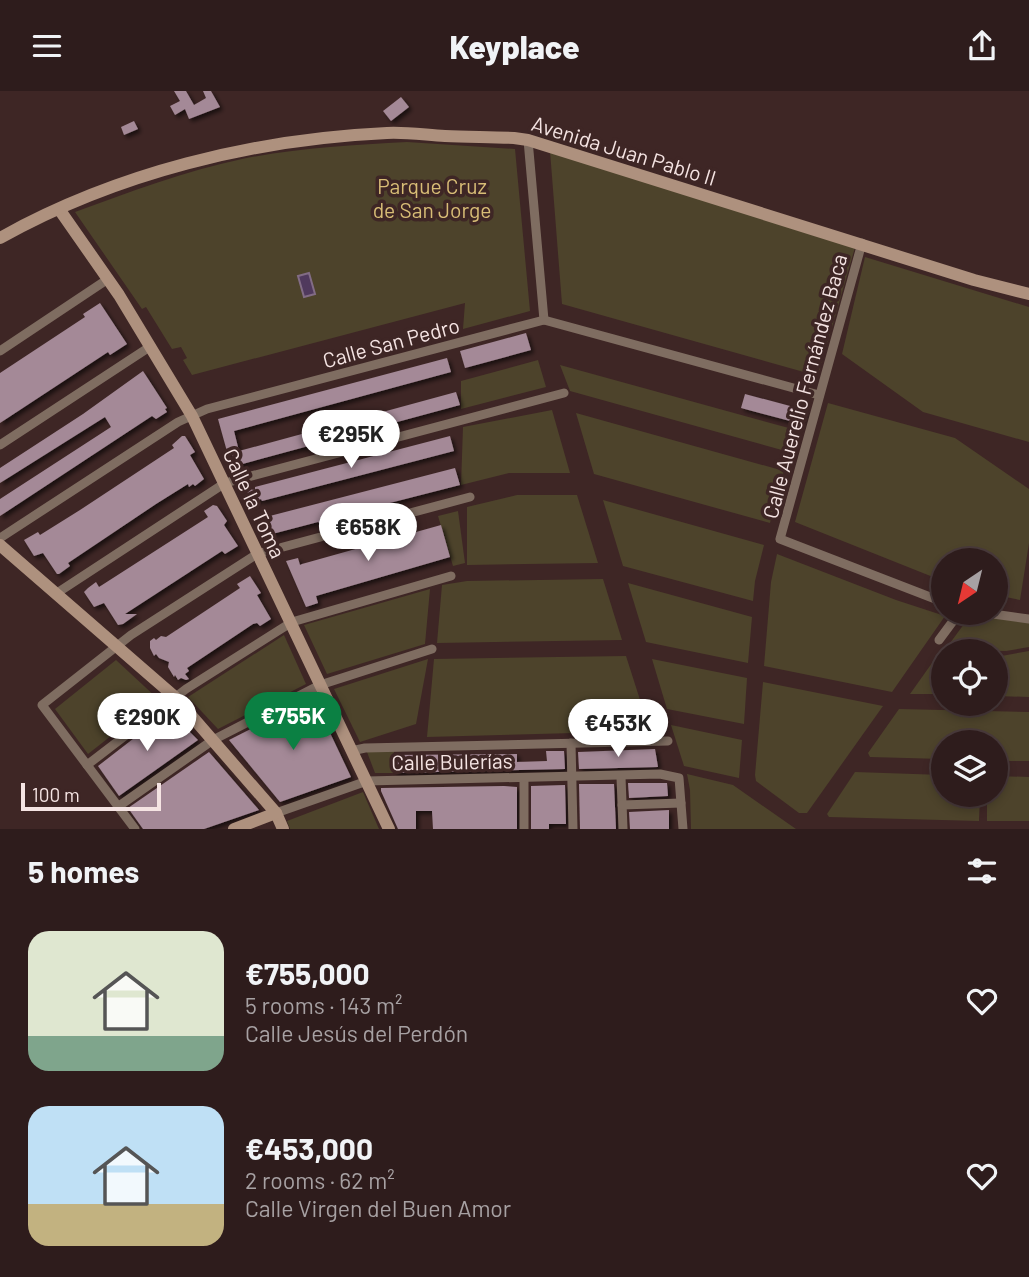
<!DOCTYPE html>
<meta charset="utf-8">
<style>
body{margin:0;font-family:Barlow,sans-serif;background:#362525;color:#f1f3f6;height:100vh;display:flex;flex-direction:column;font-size:26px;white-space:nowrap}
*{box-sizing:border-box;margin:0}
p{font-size:23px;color:#a7a1a3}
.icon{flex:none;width:38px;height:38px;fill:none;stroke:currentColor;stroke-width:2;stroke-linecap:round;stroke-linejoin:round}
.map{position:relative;height:738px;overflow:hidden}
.drawer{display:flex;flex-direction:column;background:#2e1c1c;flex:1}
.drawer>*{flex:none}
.needle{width:46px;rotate:215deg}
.fabs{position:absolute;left:931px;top:457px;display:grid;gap:14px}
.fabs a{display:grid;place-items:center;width:77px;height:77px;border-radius:50%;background:#2e1c1c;box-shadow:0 4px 10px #0003,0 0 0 2px #493a3b;font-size:35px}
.scale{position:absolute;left:21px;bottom:18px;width:140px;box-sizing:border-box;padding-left:7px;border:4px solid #f5e4e3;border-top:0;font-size:19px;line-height:24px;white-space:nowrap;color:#f5e4e3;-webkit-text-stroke:5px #3e2625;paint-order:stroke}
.price{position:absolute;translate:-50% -60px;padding:0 16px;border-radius:24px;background:#fff;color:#222;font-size:23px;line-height:46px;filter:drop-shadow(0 2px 4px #0008)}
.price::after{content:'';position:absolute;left:50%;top:42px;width:21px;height:16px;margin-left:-10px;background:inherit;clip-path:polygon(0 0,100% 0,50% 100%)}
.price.on{background:#0b8043;color:#fff}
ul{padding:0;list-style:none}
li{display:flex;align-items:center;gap:21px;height:175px;padding:0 28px}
li span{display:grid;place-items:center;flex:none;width:196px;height:140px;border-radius:21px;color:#555}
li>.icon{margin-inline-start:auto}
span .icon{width:84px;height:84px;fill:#fffc;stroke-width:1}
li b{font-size:30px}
h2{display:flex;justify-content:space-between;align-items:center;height:84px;padding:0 28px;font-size:30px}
header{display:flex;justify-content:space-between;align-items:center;height:91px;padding:0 28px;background:#2e1c1c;font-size:32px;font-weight:800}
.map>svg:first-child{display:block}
.green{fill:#4d432b}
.water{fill:#50395d;stroke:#826c85;stroke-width:2}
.building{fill:#a48997;filter:url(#shadow)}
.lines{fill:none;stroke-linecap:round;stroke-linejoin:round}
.street{stroke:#7f6d61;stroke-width:9}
.secondary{stroke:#ae917e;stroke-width:12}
.labels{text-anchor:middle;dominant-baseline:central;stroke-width:7;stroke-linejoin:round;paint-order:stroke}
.street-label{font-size:21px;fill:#f5e4e3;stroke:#3e2625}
.park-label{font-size:21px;fill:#d8bd76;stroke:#3e2625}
</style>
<header><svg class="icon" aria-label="menu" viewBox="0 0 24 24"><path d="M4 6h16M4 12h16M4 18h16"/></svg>Keyplace<svg class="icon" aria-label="share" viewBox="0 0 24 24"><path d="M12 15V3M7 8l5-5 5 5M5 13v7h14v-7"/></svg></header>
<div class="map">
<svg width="1029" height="738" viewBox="0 0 1029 738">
<defs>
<filter id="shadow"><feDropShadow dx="3" dy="3" stdDeviation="2" flood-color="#0009"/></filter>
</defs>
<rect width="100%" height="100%" fill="#3e2625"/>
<g class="green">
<path d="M407,51l108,7 15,162 -67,18 2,-26 -273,72 -9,-15 4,-2 -6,-11 -9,2 -26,-42 -4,2 -67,-97c55,-20 110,-41 167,-53 55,-11 109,-14 165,-17z"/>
<path d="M550,60l306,93 -38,132 -256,-72z"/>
<path d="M865,166l164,50v135l-106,-30 -81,-58z"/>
<path d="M538,269l8,27 -85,22v-28z"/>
<path d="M560,274l236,65 -7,22 -219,-61z"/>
<path d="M828,312l127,35 74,51v54l-9,57 -24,-5v-35h-53v21l-148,-59z"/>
<path d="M552,319l18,63h-61l-48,12 2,-58z"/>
<path d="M576,322l208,58 -14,52 -176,-49z"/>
<path d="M517,404h60l21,68 -131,2v-58z"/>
<path d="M603,409l161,45 -9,36 -2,20 -130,-35z"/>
<path d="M458,420l7,52 -12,3 -15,-50z"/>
<path d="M777,463l119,46 49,16 -53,76 -128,-26 7,-84z"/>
<path d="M603,488l19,61 -185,3 5,-58 25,-4z"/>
<path d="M628,492l124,34 -4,46 -102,-21z"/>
<path d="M430,498l-5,55 -98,30 -23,-49z"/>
<path d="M972,522l57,9v25l-23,4 -61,-1z"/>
<path d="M284,544l22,49 -88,45 -30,-32z"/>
<path d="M1029,560v46l-33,-1v-39z"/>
<path d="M626,565l24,75 -223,6 7,-78z"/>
<path d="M937,565l6,1v37h-33z"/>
<path d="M428,568l-12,65 -56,18 -26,-53z"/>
<path d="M652,568l95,19 -3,46 -77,-15z"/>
<path d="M116,569l42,39 -70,55 -33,-45z"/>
<path d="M763,591l120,24 -76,107h-8l-43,-32 -1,-6z"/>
<path d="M899,618l130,3v49h-33v-19h-53v17l-73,-2 -2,-4z"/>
<path d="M671,634l71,15 -3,38 -55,-12z"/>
<path d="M394,660v22h-19l-8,-21z"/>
<path d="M855,681l88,3v20h37l-1,26 -150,-4 -2,-3z"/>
<path d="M687,683l46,11 63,44h-105l-1,-39z"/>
<path d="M996,685l33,1v44h-42v-26h9z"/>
<path d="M363,701l16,37h-89l-3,-8z"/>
</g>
<path class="water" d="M309,182l6,21 -11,3 -6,-21z"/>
<g class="building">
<path d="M174,0h12l8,14 12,-7 -3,-7h8l9,16 -31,12 -4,-10 -10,6 -5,-9 10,-5z"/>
<path d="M401,6l8,10 -18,14 -8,-10z"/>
<path d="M134,30l4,8 -14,6 -3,-8z"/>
<path d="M100,212l27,41 -17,11 -2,-3 -108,71v-50l85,-56 -2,-3z"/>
<path d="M526,242l5,17 -66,18 -5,-17z"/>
<path d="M447,267l4,14 -217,59 5,20 217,-59 4,13 -225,61 -3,-13 -4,2 -10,-36z"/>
<path d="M143,280l24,37 -2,1 2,3 -11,7 -4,-3 -152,100v-17l111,-72 -6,-10 -105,66v-15l83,-54z"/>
<path d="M745,303l60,16 -5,16 -10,-3v-2l-49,-13z"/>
<path d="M182,345h3l10,16 -5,3 14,24 -9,7 -2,-2 -4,3 -1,-3 -32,20 -88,59 2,3 -11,8h-2l-14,-21 -9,3 -10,-16 14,-8 2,3 40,-25 94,-62 -2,-3z"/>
<path d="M450,345l4,15 -192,50 -1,-2 -11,6 -3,-16 8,1v-3z"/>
<path d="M455,377l5,17 -125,32 -7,3 -4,6 -6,-4 -42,11 -3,1v-3l-7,4 -4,-13v-4z"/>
<path d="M213,414l4,1 10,15 -3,4 14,21 -13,8 -3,-3 -97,63h12l-14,10 -5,1 -14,-22 -10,4 -10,-15 4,-4 8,-6 3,5 109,-70 -4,-6z"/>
<path d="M441,434l9,32 -134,39 2,7 -12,4 -20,-46 12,-3 2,7 2,-1z"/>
<path d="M250,485l11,17 -4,2 14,24 -11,7 -3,-3 -4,1 -66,44 2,3 -4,3 4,5 -3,1 -5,-2 -3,2 -3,-5 -1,2 -6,-10 1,-5 -10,-4 -3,-4 -2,2 -4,-8v-7l4,-3 2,2 5,-4 5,1 74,-49 -3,-4z"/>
<path d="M313,606l38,80 -71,25 -51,-62z"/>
<path d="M169,620l29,29 -79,56 -21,-30z"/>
<path d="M655,658l3,18 -79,2 -1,-17z"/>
<path d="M546,660h18l1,18 -171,4v-18l123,-1v8l30,-1z"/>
<path d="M209,661l50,58 -55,19h-61l-15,-21z"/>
<path d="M628,692h39l1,13 -39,2z"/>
<path d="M579,693h35l2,45h-36z"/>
<path d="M565,694l1,39h-17v5h-18v-43z"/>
<path d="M504,695l13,1v42h-84l-1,-18h-16v18h-18l-17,-38v-3z"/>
<path d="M669,719v19h-39l-1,-17z"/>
</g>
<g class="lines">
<g class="street">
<path d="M528,49l16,180"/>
<path d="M862,152l-82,296 163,63"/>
<path d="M0,260l108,-72"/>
<path d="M0,354l151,-99"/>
<path d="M0,447l178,-116 29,-13 337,-89 275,75"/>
<path d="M57,502l168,-110 339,-90"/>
<path d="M986,522l43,6"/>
<path d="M939,549l20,-27"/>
<path d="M571,652l2,86"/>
<path d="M351,660l14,-3 303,-7"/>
<path d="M87,674l99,-76 106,-67 159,-46"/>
<path d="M621,686l2,52"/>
<path d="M524,688v50"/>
<path d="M622,714l59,-2"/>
<path d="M119,715l94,-66 107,-55 112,-36"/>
<path d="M276,722l91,-32 293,-7 19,4 4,51"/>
<path d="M135,738l-93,-124 89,-70 126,-81 213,-57"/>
</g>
<g class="secondary">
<path d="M59,118l60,86 73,121 197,413"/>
<path d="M0,147c116,-65 254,-99 387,-105 19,-1 39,2 58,3 23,1 46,1 69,2l14,2 446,140 55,14"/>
<path d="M0,454l175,152 101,116 7,16"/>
<path d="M234,738l42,-16"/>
</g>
</g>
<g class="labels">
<g class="street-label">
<text transform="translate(624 59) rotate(17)">Avenida Juan Pablo II</text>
<text transform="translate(391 251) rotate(-15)">Calle San Pedro</text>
<text transform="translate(804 295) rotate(-75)">Calle Auerelio Fernández Baca</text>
<text transform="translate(255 412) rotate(65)">Calle la Toma</text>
<text transform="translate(452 670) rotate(-1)">Calle Bulerías</text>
</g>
<g class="park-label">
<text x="432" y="94">Parque Cruz<tspan x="432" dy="24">de San Jorge</tspan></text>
</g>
</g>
</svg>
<div class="fabs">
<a><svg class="needle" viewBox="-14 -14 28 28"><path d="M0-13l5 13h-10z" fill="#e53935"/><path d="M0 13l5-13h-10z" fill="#a7a1a3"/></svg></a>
<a><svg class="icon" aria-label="locate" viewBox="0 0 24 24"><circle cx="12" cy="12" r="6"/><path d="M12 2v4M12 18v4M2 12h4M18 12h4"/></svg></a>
<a><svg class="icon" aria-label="layers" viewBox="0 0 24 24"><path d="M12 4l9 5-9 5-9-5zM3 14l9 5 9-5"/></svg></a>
</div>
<div class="scale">100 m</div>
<b class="price" style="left:351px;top:379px">€295K</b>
<b class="price" style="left:368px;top:472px">€658K</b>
<b class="price on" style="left:293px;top:661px">€755K</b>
<b class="price" style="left:147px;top:662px">€290K</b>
<b class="price" style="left:618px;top:668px">€453K</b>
</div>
<section class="drawer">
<h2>5 homes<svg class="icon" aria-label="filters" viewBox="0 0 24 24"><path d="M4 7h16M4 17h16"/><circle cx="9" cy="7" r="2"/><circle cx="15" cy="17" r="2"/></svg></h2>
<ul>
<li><span style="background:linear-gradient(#dfe7d0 75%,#7fa58c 0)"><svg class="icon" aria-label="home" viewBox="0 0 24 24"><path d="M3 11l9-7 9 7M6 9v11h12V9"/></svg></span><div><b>€755,000</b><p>5 rooms · 143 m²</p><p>Calle Jesús del Perdón</p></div><svg class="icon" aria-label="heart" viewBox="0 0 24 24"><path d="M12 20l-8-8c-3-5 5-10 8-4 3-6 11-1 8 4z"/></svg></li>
<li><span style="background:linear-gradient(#bfe0f5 70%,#c2b280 0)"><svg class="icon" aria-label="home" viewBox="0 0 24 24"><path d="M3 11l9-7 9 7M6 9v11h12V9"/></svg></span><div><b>€453,000</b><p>2 rooms · 62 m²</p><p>Calle Virgen del Buen Amor</p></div><svg class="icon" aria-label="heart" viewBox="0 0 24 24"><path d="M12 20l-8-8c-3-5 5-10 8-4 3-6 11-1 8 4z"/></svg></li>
</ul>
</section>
